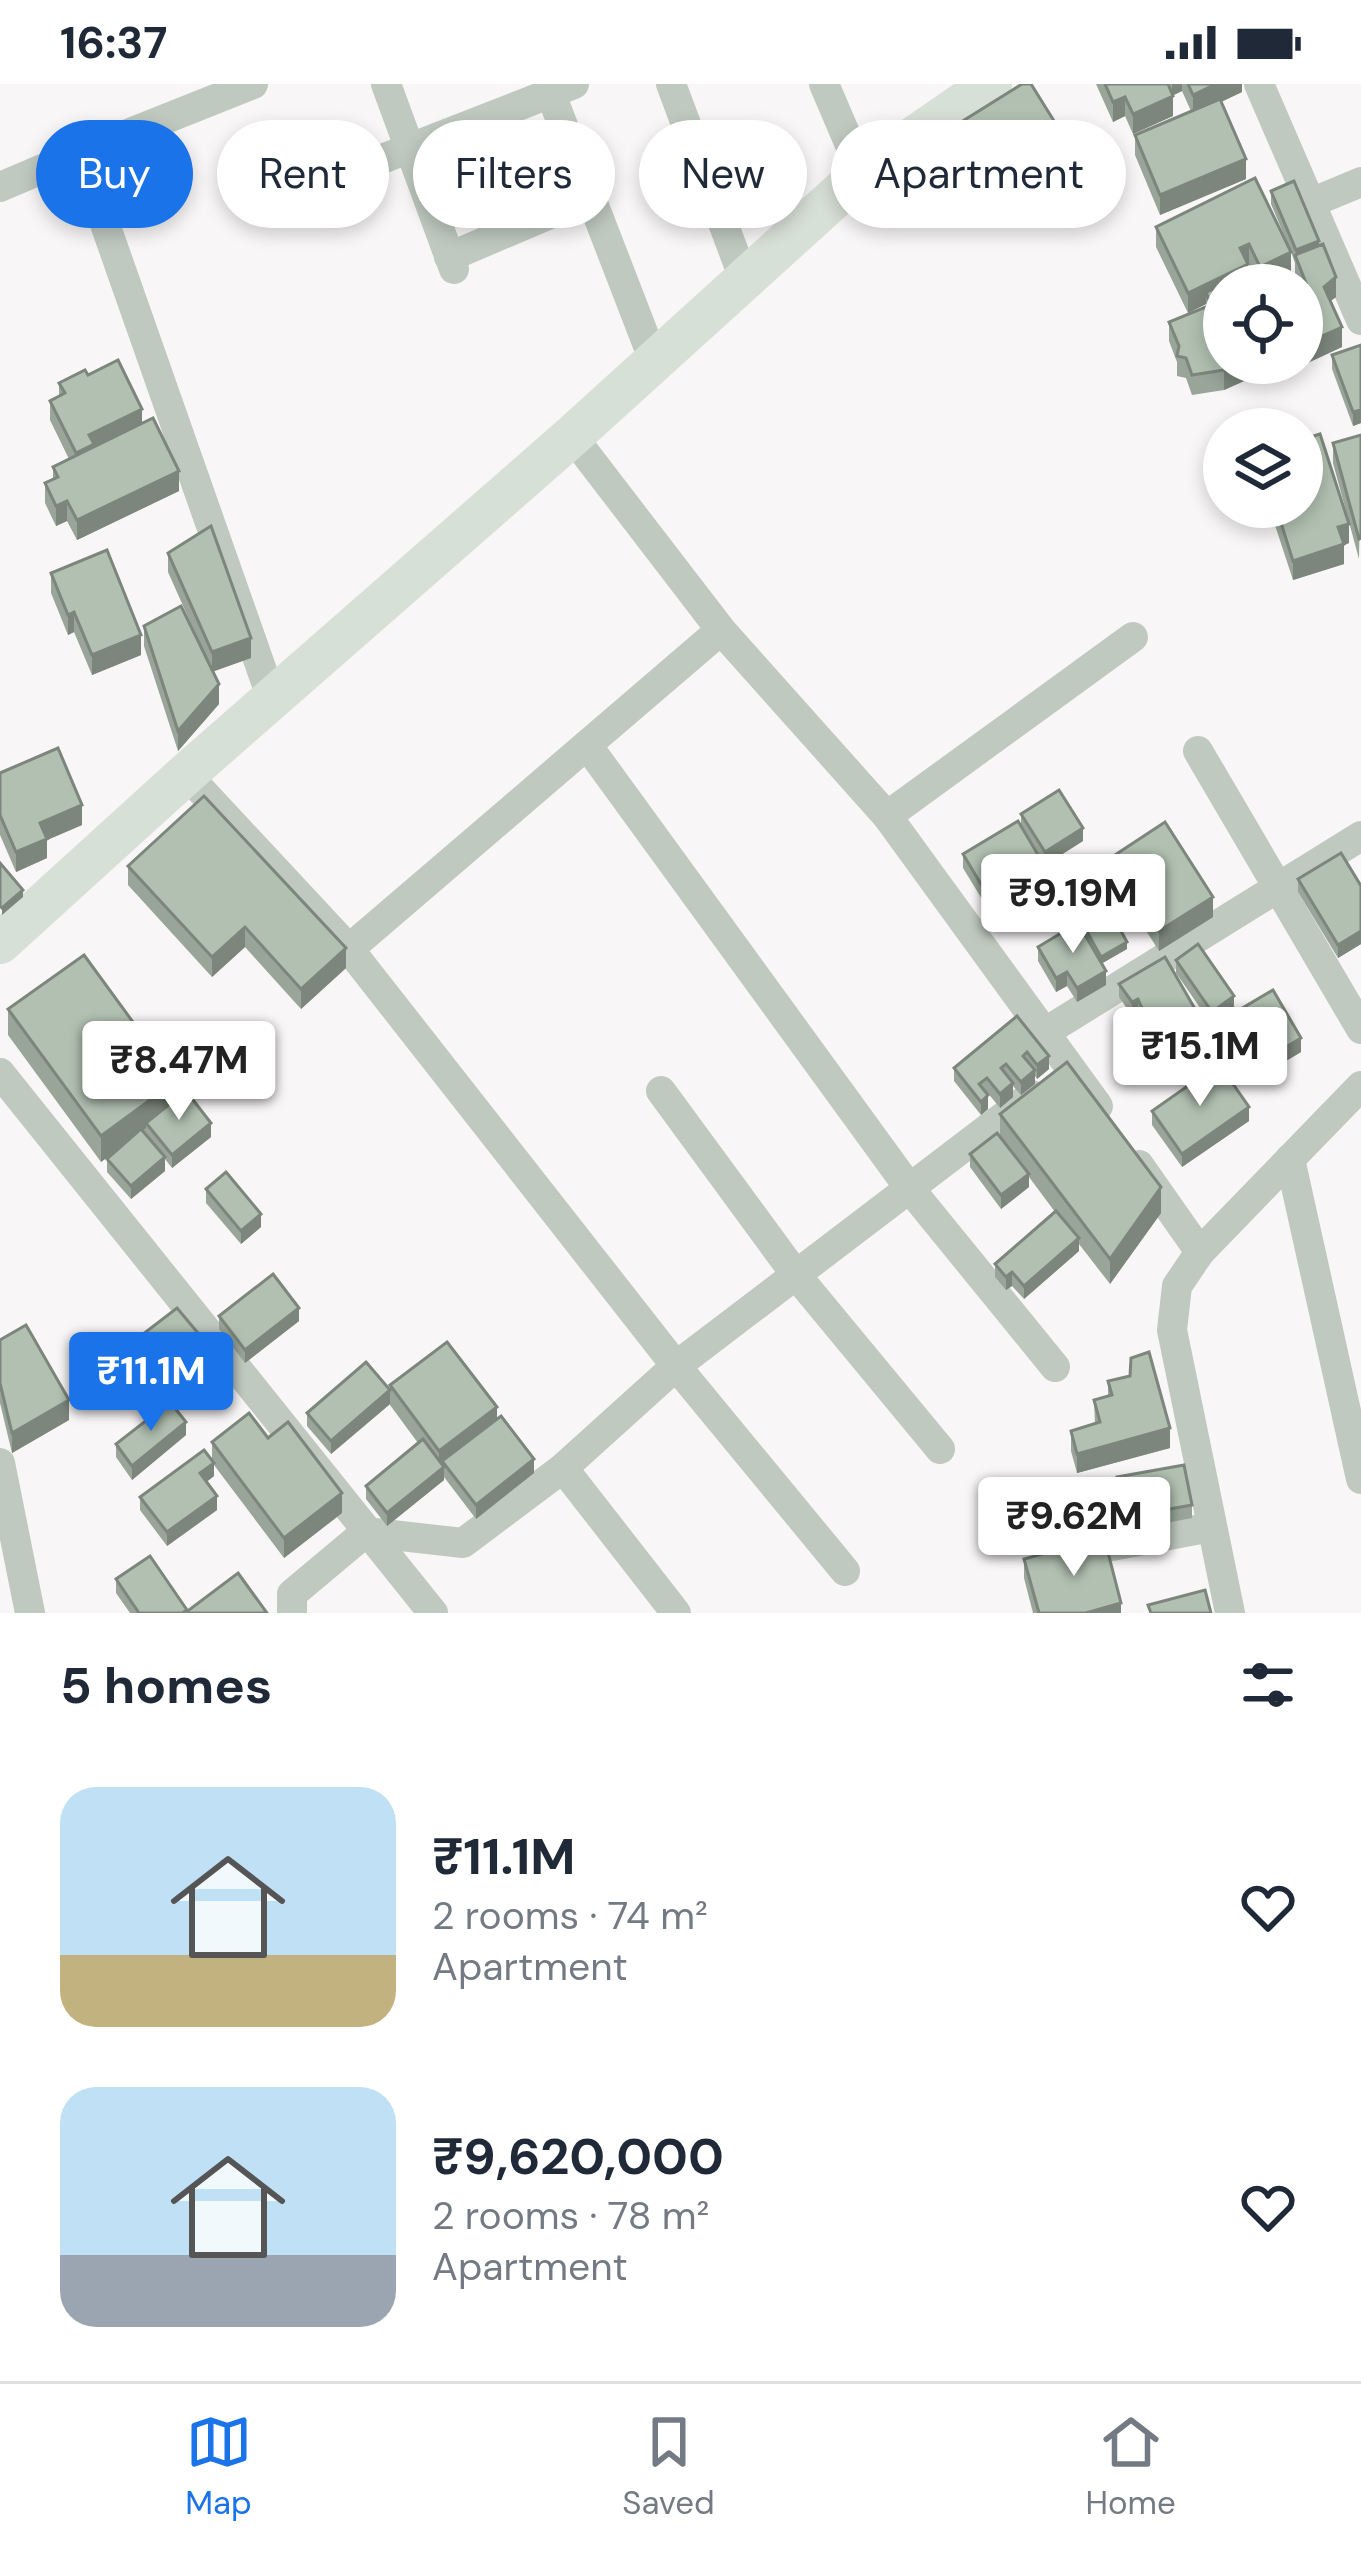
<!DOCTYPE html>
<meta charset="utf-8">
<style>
body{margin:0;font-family:"DM Sans",sans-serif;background:#f6f6f7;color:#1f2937;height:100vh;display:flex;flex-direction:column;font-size:45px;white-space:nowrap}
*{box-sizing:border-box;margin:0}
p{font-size:39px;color:#747a83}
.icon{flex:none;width:66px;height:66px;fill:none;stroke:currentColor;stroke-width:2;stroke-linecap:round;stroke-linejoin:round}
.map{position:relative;height:1529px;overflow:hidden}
.panel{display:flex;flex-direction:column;background:#fff;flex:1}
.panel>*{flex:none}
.top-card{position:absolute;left:36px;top:36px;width:1290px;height:108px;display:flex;gap:24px}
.fabs{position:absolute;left:1203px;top:180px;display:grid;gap:24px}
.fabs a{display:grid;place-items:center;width:120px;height:120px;border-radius:50%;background:#fff;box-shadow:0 6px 18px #0003;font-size:60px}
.price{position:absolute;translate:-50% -102px;padding:0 27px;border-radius:12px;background:#fff;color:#222;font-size:39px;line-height:78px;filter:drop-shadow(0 3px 6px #0008)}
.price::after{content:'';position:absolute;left:50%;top:72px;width:36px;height:27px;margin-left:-18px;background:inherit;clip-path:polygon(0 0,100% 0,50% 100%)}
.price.selected{background:#1a73e8;color:#fff}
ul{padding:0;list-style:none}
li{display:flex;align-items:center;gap:36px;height:300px;padding:0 60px}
li span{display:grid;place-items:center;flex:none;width:336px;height:240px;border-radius:36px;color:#555}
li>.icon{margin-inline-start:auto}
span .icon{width:144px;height:144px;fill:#fffc;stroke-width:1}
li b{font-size:51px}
h2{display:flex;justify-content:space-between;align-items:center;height:144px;padding:0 60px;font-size:51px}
.chip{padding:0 42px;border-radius:54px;background:#fff;box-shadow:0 6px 18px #0003;font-size:42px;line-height:108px}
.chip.selected{background:#1a73e8;color:#fff}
.status{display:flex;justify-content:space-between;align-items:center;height:84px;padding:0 60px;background:#fff;direction:ltr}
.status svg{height:33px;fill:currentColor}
.dock{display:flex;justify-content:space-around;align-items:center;height:168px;border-top:3px solid #e0e1e3;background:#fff;font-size:33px;color:#747a83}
.dock a{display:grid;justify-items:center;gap:6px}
.dock .selected{color:#1a73e8}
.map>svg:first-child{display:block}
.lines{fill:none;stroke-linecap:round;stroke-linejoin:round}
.street{stroke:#bfc9c0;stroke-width:30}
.secondary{stroke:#d7e0d7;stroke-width:42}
.wall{fill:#98a598;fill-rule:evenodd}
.shaded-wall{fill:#7c867c}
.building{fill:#b1c0b1;stroke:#7c867c;stroke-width:3}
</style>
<div class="status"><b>16:37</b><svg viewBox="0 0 49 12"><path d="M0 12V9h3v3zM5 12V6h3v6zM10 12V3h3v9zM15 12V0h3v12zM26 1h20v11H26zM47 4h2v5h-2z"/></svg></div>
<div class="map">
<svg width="1361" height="1529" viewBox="0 0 1361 1529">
<rect width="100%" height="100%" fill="#f9f6f7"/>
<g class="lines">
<g class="street">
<path d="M386,0l68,185"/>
<path d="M547,0l107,277"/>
<path d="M671,0l73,195"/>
<path d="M824,0l38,89"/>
<path d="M1259,0l102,236"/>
<path d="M80,69l173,-69"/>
<path d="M341,91l233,-91"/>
<path d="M0,103l80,-34 192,546"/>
<path d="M1313,118l48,-20"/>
<path d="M449,173l141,-60"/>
<path d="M572,352l149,194 166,186 211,290"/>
<path d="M587,661l323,444 145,178"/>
<path d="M1198,667l163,278"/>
<path d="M186,690l163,175 327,417 169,205"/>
<path d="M887,732l246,-179"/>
<path d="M349,865l372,-319"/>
<path d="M1047,947l314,-195"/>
<path d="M0,989l433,540"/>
<path d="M661,1007l135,184 144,174"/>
<path d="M1290,1075l71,320"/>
<path d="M1139,1081l61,87"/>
<path d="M0,1379l30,150"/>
<path d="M563,1384l113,145"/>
<path d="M1070,1470l141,-27"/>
<path d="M292,1529v-19l74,-62 97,11 100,-75 113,-102 356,-271"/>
<path d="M1230,1529l-58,-283 5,-44 23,-34 161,-166"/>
</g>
<path class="secondary" d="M0,859l186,-169 386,-338 290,-263 129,-89"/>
</g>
<g class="wall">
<path d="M1096,0h146v8l-21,10 25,77 -86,36 -25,-60v-20l56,-24 -9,-20 -9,4v21l-40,18 -8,-18 -12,6z"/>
<path d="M958,40l111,41 -31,20 -7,-10 -19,12 -14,-22 -19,12 -21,-33z"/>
<path d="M1271,107l48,54 17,52 -6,4 12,46 -56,26 -4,-9 -58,26 -32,5 -6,-17 -9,-2v-14l-8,-21v-19l37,-15v-3l-18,9 -32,-66v-20l134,22 -19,-45zM1291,168l4,11v12l4,10 3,78h-78l51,-84 16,-7zM1248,180h1l9,18 -2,1 -8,-7z"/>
<path d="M1361,261v78l-8,3 -21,-57v-14z"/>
<path d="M88,291l54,49 37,67 -102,49 -10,-19 -11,5 -11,-23v-20l8,-4v-12l16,-8 -19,-39v-19l9,-5v-13z"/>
<path d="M1361,351l-2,124 -26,-96v-20z"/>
<path d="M1269,423h33l47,36 -5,2v19l-51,16z"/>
<path d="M168,469l83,105 -38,13 6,33 -41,47 -34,-105v-20l60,27 -36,-81z"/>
<path d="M51,489l90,82 -49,20 -18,-43 -6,3 -17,-42z"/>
<path d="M0,689l82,52 -35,15v18l-31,14 -16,-37z"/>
<path d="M1021,730l62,27 -38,24 -19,-30 21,49 -24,14 -10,-17 1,19 -23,14 -28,-46v-14l58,-27z"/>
<path d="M1112,773l101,60 -54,34 -47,-74z"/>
<path d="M128,782l218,102 -45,41 -56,-62 -33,30 -84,-92z"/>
<path d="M1298,795l63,7v58l-23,14 -40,-66z"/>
<path d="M1086,846l41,19 -25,14 4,22 -29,17 -10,-16 -11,6 -18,-31v-14l48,-11z"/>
<path d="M1176,876l58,49 -22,16 -36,-52z"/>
<path d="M1119,900l83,51 -43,25 -21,-47 -6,3 -13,-19z"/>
<path d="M8,925l168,90 35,38 -39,31 -7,-9v12l-34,28 -24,-27v-13l12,-11 -18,14 -93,-127z"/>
<path d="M1017,932l32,53 -12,10 -2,-3v8l-14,11 -8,-9v11l-13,11 -13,-16 1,17 -7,6 -27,-34v-13z"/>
<path d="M1222,936l79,32 -50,30 -29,-49z"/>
<path d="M1152,1027l97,10 -67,46 -30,-42z"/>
<path d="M1000,1030l161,99 -51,71 -31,-40v7l-55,48 -12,-13 -6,4 -11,-13v-13l60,-52 -26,-35v10l-28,22 -31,-42v-13l30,-17z"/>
<path d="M206,1105l55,38 -20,17 -35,-41z"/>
<path d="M219,1232l80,5 -54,42 -26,-34z"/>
<path d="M0,1256l69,80 -57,33 -12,-50z"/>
<path d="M130,1260l73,8 -51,38 -22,-32z"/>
<path d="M1108,1297l62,67 -93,25 -6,-22v-20l24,-7 -1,-24 14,-4z"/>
<path d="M390,1301l107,34 37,54 -58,46 -32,-42v3l-57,46 -21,-27v-13l52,-43 -28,-38z"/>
<path d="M390,1320l-59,50 -24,-28v-13z"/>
<path d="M186,1351l-54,45 -16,-23v-13z"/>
<path d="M268,1354l74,75 -58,45 -70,-93v11l-8,6 11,28 -50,36 -27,-36v-13l72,-37v-18z"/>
<path d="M1117,1393l75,28v13l-68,13 -7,-40z"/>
<path d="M1024,1475l97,54h-88l-9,-35z"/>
<path d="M116,1495l71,33 80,1h-137l-14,-20z"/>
</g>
<g class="shaded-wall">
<path d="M1172,0h10v7l-10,5z"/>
<path d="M1216,0h26v8l-49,23v-20z"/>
<path d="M1173,12v20l-40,18v-20z"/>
<path d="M1125,13v19l-12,6v-20z"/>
<path d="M998,61v20l-19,12v-20z"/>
<path d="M1069,61v20l-31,20v-20z"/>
<path d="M1031,71v20l-19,12v-20z"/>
<path d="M1246,75v20l-86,36v-20z"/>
<path d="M1319,157v13l-23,2v-6z"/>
<path d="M1249,160v20l-3,1 2,-1v20l-42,8v12l-18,9v-20l52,-45z"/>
<path d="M1291,168v20l-31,13v-18z"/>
<path d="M1336,193v20l-12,9v-19z"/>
<path d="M1342,243v20l-56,26v-10h16v-18z"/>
<path d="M1239,279h43v1l-58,26v-20z"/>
<path d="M142,325v20l-66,44v-20l13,-18z"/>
<path d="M1361,326v13l-8,3v-14z"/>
<path d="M179,387v20l-102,49v-20z"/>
<path d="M67,417v20l-11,5v-20z"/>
<path d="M1349,440v19l-5,2v19l-51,16v-19l45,-34z"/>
<path d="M74,528v20l-6,3v-20z"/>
<path d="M141,551v20l-49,20v-20z"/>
<path d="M251,554v20l-39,14v-20z"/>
<path d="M219,600v20l-41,47v-20z"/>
<path d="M82,721v20l-35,15v18l-31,14v-20l24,-29z"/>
<path d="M1083,744v13l-38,24v-13z"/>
<path d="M1047,786v14l-24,14v-13z"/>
<path d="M1014,803v13l-23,14v-13z"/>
<path d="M23,806v7l-21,18v-7z"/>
<path d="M1213,813v20l-54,34v-20z"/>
<path d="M245,843v20l-33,30v-20z"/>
<path d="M1361,847v13l-23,14v-13z"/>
<path d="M1127,858v7l-26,15v-7z"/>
<path d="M346,864v20l-45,41v-20z"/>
<path d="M1106,887v14l-29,17v-14z"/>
<path d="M1067,888v14l-11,6v-14z"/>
<path d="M1234,912v13l-22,16v-13z"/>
<path d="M1138,915v14l-6,3v-14z"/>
<path d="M1202,937v14l-43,25v-13z"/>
<path d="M1301,954v14l-50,30v-14z"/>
<path d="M1049,972v13l-12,10v-14z"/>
<path d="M1035,986v14l-14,11v-13z"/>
<path d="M176,997v26l-30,16v5l-45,34v-26z"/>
<path d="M1013,999v14l-13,11v-14z"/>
<path d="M988,1011v14l-7,6v-13z"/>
<path d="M1249,1023v14l-67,46v-13z"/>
<path d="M211,1039v14l-39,31v-13z"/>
<path d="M165,1073v14l-34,28v-13z"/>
<path d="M1029,1090v13l-28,22v-14z"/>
<path d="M1161,1103v26l-51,71v-25z"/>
<path d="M261,1130v13l-20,17v-13z"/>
<path d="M1079,1154v13l-55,48v-13z"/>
<path d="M1012,1188v14l-6,4v-13z"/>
<path d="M299,1224v13l-54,42v-13z"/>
<path d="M203,1255v13l-51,38v-14z"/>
<path d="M390,1306v14l-59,50v-13z"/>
<path d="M69,1316v20l-57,33v-20z"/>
<path d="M497,1323v20l-53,40v13l-57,46v-13l52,-42v-20z"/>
<path d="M186,1338v13l-54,45v-14z"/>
<path d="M1170,1344v20l-93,25v-19z"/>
<path d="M534,1375v14l-58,46v-14z"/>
<path d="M214,1379v13l-14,11v-14z"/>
<path d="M342,1409v20l-58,45v-20z"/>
<path d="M217,1412v14l-50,36v-14z"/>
<path d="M1121,1519v10h-35z"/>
</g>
<g class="building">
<path d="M1022,0h9l38,61 -31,20 -7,-10 -19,12 -14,-22 -19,12 -21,-33z"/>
<path d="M1105,0h63l5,12 -40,18 -8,-17 -12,5z"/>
<path d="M1188,0h28l-23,11z"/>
<path d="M1220,15l26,60 -86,36 -25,-60z"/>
<path d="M1255,94l36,74 -31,15 -11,-23 -9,4 8,16 -60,29 -32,-66z"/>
<path d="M1294,97l25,60 -23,9 -25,-59z"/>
<path d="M1323,160l13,33 -12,10 18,40 -40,18 -1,-60 5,-2 -11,-28z"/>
<path d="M1253,190l3,9 18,-7 3,9h-52z"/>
<path d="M1224,201v78h15l-15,7 -32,5 -6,-17 -9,-2 2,-10 -10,-24 42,-17 -5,-13z"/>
<path d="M1361,261v65l-8,2 -21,-57z"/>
<path d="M118,276l24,49 -53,26 5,9 -18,9 -26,-52 15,-8 -6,-10 26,-13 3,5z"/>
<path d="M153,334l26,53 -102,49 -10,-19 -11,5 -11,-23 13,-6 -5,-10z"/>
<path d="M1320,350l29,90 -11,3 6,17 -51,17 -17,-54h26v-71l6,2z"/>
<path d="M1361,351v103l-2,1 -26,-96z"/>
<path d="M211,442l40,112 -39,14 -44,-99z"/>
<path d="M107,466l34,85 -49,20 -18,-43 -6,3 -17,-42z"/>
<path d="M181,522l38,78 -41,47 -34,-105z"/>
<path d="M58,664l24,57 -42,18 7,16 -31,13 -16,-37v-42z"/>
<path d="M1059,706l24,38 -38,24 -24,-38z"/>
<path d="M204,712l142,152 -45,41 -56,-62 -33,30 -84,-91z"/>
<path d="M1018,737l29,49 -24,15 -10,-17 -7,4 8,15 -23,14 -28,-47z"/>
<path d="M1165,738l48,75 -54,34 -47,-74z"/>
<path d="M1341,769l20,33v45l-23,14 -40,-66z"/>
<path d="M0,779l23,27 -21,18 -2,-2z"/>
<path d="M1112,831l15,27 -26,15 -15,-27z"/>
<path d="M1078,839l28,48 -29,17 -10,-16 -11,6 -18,-31z"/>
<path d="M1198,860l36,52 -22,16 -36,-52z"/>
<path d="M84,871l92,126 -75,55 -93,-127z"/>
<path d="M1165,873l37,64 -43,26 -21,-48 -6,3 -13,-18z"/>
<path d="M1273,906l28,48 -50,30 -29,-48z"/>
<path d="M1017,932l32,40 -12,9 -10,-13 -4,4 12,14 -14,12 -15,-18 -5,4 12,15 -13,11 -13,-16 -8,6 9,11 -7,7 -27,-34z"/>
<path d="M1067,978l94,125 -51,72 -110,-145z"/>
<path d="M1219,980l30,43 -67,47 -30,-43z"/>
<path d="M186,1007l25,32 -39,32 -26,-32z"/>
<path d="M141,1045l24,28 -34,29 -24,-27z"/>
<path d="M997,1049l32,41 -28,21 -31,-41z"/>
<path d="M226,1088l35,42 -20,17 -35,-42z"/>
<path d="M1056,1127l23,27 -55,48 -12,-14 -6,5 -11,-13z"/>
<path d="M273,1190l26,34 -54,42 -26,-34z"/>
<path d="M177,1224l26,31 -51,37 -22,-32z"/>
<path d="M26,1241l43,75 -57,33 -12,-50v-43z"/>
<path d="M447,1258l50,65 -58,44 -49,-66z"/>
<path d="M1149,1268l21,76 -93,26 -6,-23 29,-9 -6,-22 18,-5 -4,-14 22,-5 1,-18z"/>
<path d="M366,1278l24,28 -59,51 -24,-28z"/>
<path d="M170,1318l16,20 -54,44 -16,-22z"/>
<path d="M249,1329l19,25 20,-16 54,71 -58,45 -72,-96z"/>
<path d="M501,1332l33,43 -58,46 -34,-44z"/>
<path d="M423,1355l21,28 -57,46 -21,-27z"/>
<path d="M204,1366l10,13 -14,10 17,23 -50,36 -27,-35z"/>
<path d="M1184,1381l8,40 -68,12 -7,-40z"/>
<path d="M1104,1453l17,66 -35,10h-47l-15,-54z"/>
<path d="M150,1472l37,54 -5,3h-43l-23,-34z"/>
<path d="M238,1489l29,40h-82z"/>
<path d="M1205,1506l6,23h-60l-3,-8z"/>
</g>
</svg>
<div class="fabs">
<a><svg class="icon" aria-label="locate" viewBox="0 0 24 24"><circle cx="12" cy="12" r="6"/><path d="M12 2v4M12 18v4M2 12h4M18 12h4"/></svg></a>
<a><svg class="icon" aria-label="layers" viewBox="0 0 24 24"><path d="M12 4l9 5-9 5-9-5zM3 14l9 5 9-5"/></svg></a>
</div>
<b class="price" style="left:1073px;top:872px">₹9.19M</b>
<b class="price" style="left:1200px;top:1025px">₹15.1M</b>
<b class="price" style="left:179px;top:1039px">₹8.47M</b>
<b class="price selected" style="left:151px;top:1350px">₹11.1M</b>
<b class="price" style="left:1074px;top:1495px">₹9.62M</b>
<div class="top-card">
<a class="chip selected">Buy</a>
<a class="chip">Rent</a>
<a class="chip">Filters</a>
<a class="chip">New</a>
<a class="chip">Apartment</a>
</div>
</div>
<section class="panel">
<h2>5 homes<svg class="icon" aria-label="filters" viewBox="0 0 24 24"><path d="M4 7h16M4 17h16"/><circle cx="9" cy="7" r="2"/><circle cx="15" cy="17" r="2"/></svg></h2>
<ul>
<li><span style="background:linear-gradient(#bfe0f5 70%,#c2b280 0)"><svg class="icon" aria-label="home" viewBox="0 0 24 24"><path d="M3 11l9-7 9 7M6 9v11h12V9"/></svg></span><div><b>₹11.1M</b><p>2 rooms · 74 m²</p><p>Apartment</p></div><svg class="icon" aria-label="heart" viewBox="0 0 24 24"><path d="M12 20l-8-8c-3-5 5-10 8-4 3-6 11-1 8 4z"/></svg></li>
<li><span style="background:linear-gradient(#bfe0f5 70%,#9aa5b1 0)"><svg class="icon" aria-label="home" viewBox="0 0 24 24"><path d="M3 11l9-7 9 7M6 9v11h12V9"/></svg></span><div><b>₹9,620,000</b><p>2 rooms · 78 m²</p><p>Apartment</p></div><svg class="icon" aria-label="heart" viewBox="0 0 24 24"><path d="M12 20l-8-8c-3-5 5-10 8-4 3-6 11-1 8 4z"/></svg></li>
</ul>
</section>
<nav class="dock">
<a class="selected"><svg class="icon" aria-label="map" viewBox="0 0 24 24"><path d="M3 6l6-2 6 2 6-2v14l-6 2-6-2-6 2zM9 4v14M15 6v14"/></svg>Map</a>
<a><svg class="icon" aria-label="saved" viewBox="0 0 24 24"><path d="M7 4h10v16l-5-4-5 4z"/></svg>Saved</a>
<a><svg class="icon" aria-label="home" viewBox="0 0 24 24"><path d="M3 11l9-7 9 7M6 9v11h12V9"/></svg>Home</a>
</nav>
